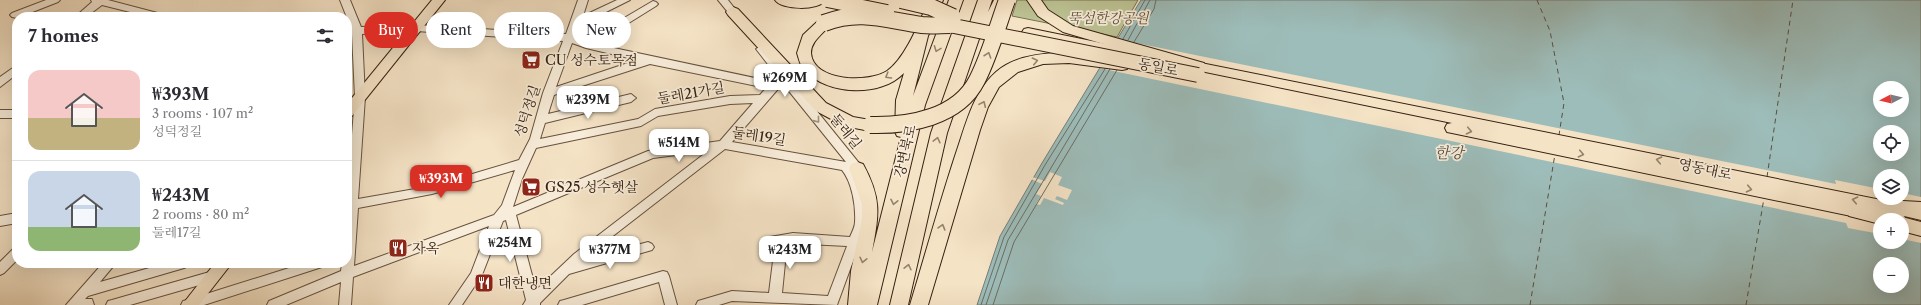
<!DOCTYPE html>
<meta charset="utf-8">
<style>
body{margin:0;font-family:"Libre Caslon Text","Noto Serif KR",serif;background:#f7f7f7;color:#2b2b33;height:100vh;display:flex;flex-direction:column;font-size:15px;white-space:nowrap}
*{box-sizing:border-box;margin:0}
p{font-size:13px;color:#7c7c81}
.icon{flex:none;width:22px;height:22px;fill:none;stroke:currentColor;stroke-width:2;stroke-linecap:round;stroke-linejoin:round}
.map{position:relative;flex:1;overflow:hidden}
.sheet{position:absolute;left:12px;top:12px;width:340px;height:256px;display:flex;flex-direction:column;background:#fff;border-radius:16px;box-shadow:0 4px 16px #0002}
.sheet>*{flex:none}
.guide{position:absolute;left:364px;top:12px;width:380px;height:36px;display:flex;gap:8px}
.needle{width:26px;rotate:263deg}
.buttons{position:absolute;left:1873px;top:81px;display:grid;gap:8px}
.buttons a{display:grid;place-items:center;width:36px;height:36px;border-radius:50%;background:#fff;box-shadow:0 4px 16px #0002;font-size:20px}
.price{position:absolute;translate:-50% -34px;padding:0 9px;border-radius:8px;background:#fff;color:#222;font-size:13px;line-height:26px;filter:drop-shadow(0 1px 2px #0008)}
.price::after{content:'';position:absolute;left:50%;top:24px;width:12px;height:9px;margin-left:-6px;background:inherit;clip-path:polygon(0 0,100% 0,50% 100%)}
.price.selected{background:#d93025;color:#fff}
ul{padding:0;list-style:none}
li{display:flex;align-items:center;gap:12px;height:100px;padding:0 16px}
li+li{border-top:1px solid #e1e1e2}
li span{display:grid;place-items:center;flex:none;width:112px;height:80px;border-radius:12px;color:#555}
li>.icon{margin-inline-start:auto}
span .icon{width:48px;height:48px;fill:#fffc;stroke-width:1}
li b{font-size:17px}
h2{display:flex;justify-content:space-between;align-items:center;height:48px;padding:0 16px;font-size:17px}
.pill{padding:0 14px;border-radius:18px;background:#fff;box-shadow:0 4px 16px #0002;font-size:14px;line-height:36px}
.pill.selected{background:#d93025;color:#fff}
.map>svg:first-child{display:block}
.green{fill:#bcc394;stroke:#7a7252}
.water{fill:#9dbdba;stroke:#747e76;fill-rule:evenodd}
.pier{fill:#f5e3c6}
.lines{fill:none;stroke-linecap:round;stroke-linejoin:round}
.shore{stroke:#6a6e65;stroke-width:1}
.ferry{stroke:#564f43;stroke-width:1;stroke-dasharray:5 4;stroke-linecap:butt}
.minor-casing{stroke:#66513e;stroke-width:2}
.major-casing{stroke:#372010;stroke-width:2}
.highway-casing{stroke:#372010;stroke-width:2}
.minor{fill:#f8edda;fill-rule:evenodd}
.major{fill:#f5e3c6;fill-rule:evenodd}
.highway{fill:#f5e3c6;fill-rule:evenodd}
.major-bridge-casing{stroke:#372010;stroke-width:16;stroke-linecap:butt}
.highway-bridge-casing{stroke:#372010;stroke-width:18;stroke-linecap:butt}
.major-bridge{stroke:#f5e3c6;stroke-width:14}
.highway-bridge{stroke:#f5e3c6;stroke-width:16}
.oneway{stroke:#96826b}
.oneway2{stroke:#a1917f}
.labels{text-anchor:middle;dominant-baseline:central;stroke-width:3.5;stroke-linejoin:round;paint-order:stroke}
.park-label{font-size:14px;font-style:italic;fill:#5f5138;stroke:#f8edda}
.poi-label{font-size:14px;fill:#372010;stroke:#f8edda;text-anchor:start}
.street-label{font-size:14px;fill:#372010;stroke:#f8edda}
.water-label{font-size:15px;font-style:italic;fill:#564f43;stroke:#f8edda}
</style>
<div class="map">
<svg width="1921" height="305" viewBox="0 0 1921 305">
<rect width="100%" height="100%" fill="#f5e3c6"/>
<filter id="stains"><feTurbulence type="fractalNoise" baseFrequency=".005" numOctaves="4"/><feColorMatrix values="0 0 0 0 .2 0 0 0 0 .09 0 0 0 0 .02 0 0 0 .5 -.17"/></filter>
<radialGradient id="worn" r=".72"><stop offset=".6" stop-color="#630" stop-opacity="0"/><stop offset="1" stop-color="#630" stop-opacity=".3"/></radialGradient>
<path class="green" d="M1017,0h121l-21,37 -105,-21z"/>
<path class="water" d="M1141,0h780v305h-944l23,-69 42,-73zM1880,88h22v22h-22zM1880,132h22v22h-22zM1880,176h22v22h-22zM1880,220h22v22h-22zM1880,264h22v22h-22z"/>
<g class="pier">
<path d="M1116,39l720,145 -1,-4 45,9v9h22v-5l19,4v46l-19,-4v-19h-22v14l-32,-6 -2,-5 -747,-155z"/>
<path d="M1050,172l12,5 -4,8 14,5 -5,10 -10,-4 -2,3 9,4 -1,2 -19,-7 -4,7 -4,-1 5,-8 -5,-2 6,-10 -11,-5 1,-2 13,4z"/>
</g>
<g class="lines">
<g class="shore">
<path d="M1123,39l22,-39"/>
<path d="M1128,40l22,-40"/>
<path d="M1134,42l20,-33 2,-9"/>
<path d="M981,305l23,-68 41,-72 60,-96"/>
<path d="M986,305l22,-65 102,-171"/>
<path d="M993,305l21,-63 103,-172"/>
</g>
<g class="ferry">
<path d="M1537,0l13,31 14,72 -5,32"/>
<path d="M1767,177l26,-177"/>
<path d="M1530,305l25,-151"/>
<path d="M1746,305l18,-107"/>
</g>
<defs>
<g id="minor">
<path d="M46,0h14l-2,2 -41,16 -5,-1 -2,-2 2,-2z"/>
<path d="M91,0h17l57,15 2,2h-17l-48,-12 -16,12h-11l17,-15z"/>
<path d="M340,0h10l11,27 55,-2 150,9 12,-34h10l-5,16 34,-16h13l-50,25 -5,12 10,4 68,-40 3,1 2,2 -2,2 -61,38 179,38 7,-1 -25,-32 5,-3 4,1 98,121 -7,6 10,27 1,22 -30,82 -105,-4 -13,4h-23l2,-4 34,-10 37,2 6,-48 -5,-2 -2,-3 2,-3 23,-4 57,4c2,-5 5,-10 5,-15 1,-16 -3,-40 -13,-52l-117,-21 -143,111 66,-18 4,2 2,3 -2,3 -83,24 -29,29v2h-17l3,-5 -20,-80 -3,1 -21,54 -20,30h-13l22,-32 18,-47 -136,51 -2,28h-12l2,-23 -55,23h-19l2,-4 72,-30 1,-8h5v-65l8,-101 -3,-63h-5v-6h4zM416,31l147,10 -20,52 -13,46 -11,21 -87,26 -74,13 7,-102 -3,-63zM572,43l14,5 51,12 -81,27zM650,64l116,24 -6,7 -30,1 -75,13 -17,10 -98,20 5,-16 86,-21 5,-4 -5,-4 -83,20 6,-19zM784,85l62,77 -114,-20 46,-53zM753,103l-33,38 -72,10 -135,56 9,-28 14,-31 105,-22 17,-10 72,-12zM708,151l-134,103 -38,36 -20,-75 137,-57zM515,170l-13,35 -8,10 -140,51 4,-58 74,-14zM787,243l60,3 -19,50 -46,-3z"/>
<path d="M718,0h10l14,18 2,2 -2,2h-6z"/>
<path d="M17,65v9l-17,13v-10z"/>
<rect x="0" y="110" width="17" height="8"/>
<path d="M17,213v10l-17,3v-10z"/>
<path d="M17,247v13l-13,13 -4,2v-13l13,-13z"/>
<path d="M103,263h13l-16,19 67,-19h23l-2,3 -4,2 -96,28 -3,3h7l2,6h-28z"/>
<path d="M305,263h22l-2,3 -121,39h-23l2,-4 4,-1z"/>
<path d="M213,271l4,1 2,4 -2,4 -87,25h-24l2,-4 4,-1z"/>
<path d="M663,271l4,1 2,4 8,29h-12l-6,-23 -77,23h-24l2,-4 4,-1z"/>
</g>
<g id="major">
<path d="M432,0h13l-93,116 -5,2v-14z"/>
<path d="M775,0h51c-7,11 -45,10 -51,0z"/>
<path d="M1028,28l132,27 5,1 1,3 -1,3 -5,1 -136,-28 -2,-3 2,-3z"/>
<path d="M1186,60l735,148v12l-17,-4 2,4 -4,5v-5h-22v2l-428,-89 -5,-1 -2,-4 2,-4 5,-1 -271,-56 -1,-3 1,-3z"/>
<path d="M215,263h17l-33,42h-17z"/>
</g>
<g id="highway">
<path d="M929,0h14l-15,36 -15,60 36,-96h14l-38,105 -48,200h-29l3,-34 11,-52v-15l-13,-36 2,-4 6,-2 6,2c19,35 16,50 9,88l29,-115 -4,-1 -2,-4 1,-32 8,-27c-24,25 -77,22 -100,-3 -4,-5 -5,-11 -7,-17l6,-18 16,-15h10l2,3c-6,10 -20,17 -20,30 2,29 58,30 76,18 19,-13 33,-51 42,-71z"/>
<path d="M978,0h14l-4,12 6,-12h14l-5,12 -24,27 -32,94 -39,172h-18l41,-172z"/>
<path d="M1027,0h14l7,10 25,16 131,37 2,4 -2,4 -5,1 -136,-40 -25,-16z"/>
<path d="M733,7l5,2 88,94 27,14 23,4 2,4 -2,4 -6,2 -26,-5 -28,-15 -88,-96 -2,-3 2,-3z"/>
<path d="M1056,53l66,7 5,1 2,4 -2,4 -5,1 -53,-7 -26,1 -25,8 -19,15 -11,20 -8,23 -52,175h-18c15,-50 29,-100 45,-149 10,-28 17,-63 41,-84 16,-14 39,-18 60,-19z"/>
<path d="M1885,200l36,2v14l-42,-5 -2,-5 2,-5z"/>
<path d="M1855,204l39,11 2,4 6,-2 19,5v14l-19,-5v-11h-22v4l-31,-8 -2,-5 2,-5z"/>
</g>
</defs>
<use href="#minor" class="minor-casing"/>
<use href="#major" class="major-casing"/>
<use href="#highway" class="highway-casing"/>
<use href="#minor" class="minor"/>
<use href="#major" class="major"/>
<use href="#highway" class="highway"/>
<defs>
<g id="major-bridge">
<path d="M827,0l60,12"/>
<path d="M939,23l259,52"/>
</g>
<g id="highway-bridge">
<path d="M901,0l30,7 22,10"/>
<path d="M824,23c36,-14 62,-3 98,2 9,1 19,0 28,0"/>
<path d="M870,125c38,1 88,-7 107,-45 12,-23 21,-55 30,-80"/>
</g>
</defs>
<use href="#major-bridge" class="major-bridge-casing"/>
<use href="#highway-bridge" class="highway-bridge-casing"/>
<use href="#major-bridge" class="major-bridge"/>
<use href="#highway-bridge" class="highway-bridge"/>
</g>
<defs><path id="oneway-chevron" d="M-2-3.5L2.5 0L-2 3.5" fill="none" stroke-width="1.6" stroke-linecap="round" stroke-linejoin="round"/></defs>
<g class="oneway">
<use href="#oneway-chevron" transform="translate(937 49) rotate(111)"/>
<use href="#oneway-chevron" transform="translate(988 55) rotate(-71)"/>
<use href="#oneway-chevron" transform="translate(1035 61) rotate(-12)"/>
<use href="#oneway-chevron" transform="translate(888 76) rotate(149)"/>
<use href="#oneway-chevron" transform="translate(983 104) rotate(-66)"/>
<use href="#oneway-chevron" transform="translate(1469 131) rotate(12)"/>
<use href="#oneway-chevron" transform="translate(937 140) rotate(-76)"/>
<use href="#oneway-chevron" transform="translate(1581 154) rotate(12)"/>
<use href="#oneway-chevron" transform="translate(1659 160) rotate(-168)"/>
<use href="#oneway-chevron" transform="translate(1749 189) rotate(12)"/>
<use href="#oneway-chevron" transform="translate(1855 200) rotate(-168)"/>
<use href="#oneway-chevron" transform="translate(894 202) rotate(102)"/>
<use href="#oneway-chevron" transform="translate(942 227) rotate(-74)"/>
<use href="#oneway-chevron" transform="translate(863 260) rotate(103)"/>
<use href="#oneway-chevron" transform="translate(908 267) rotate(-77)"/>
</g>
<use class="oneway2" href="#oneway-chevron" transform="translate(817 120) rotate(51)"/>
<defs>
<symbol id="supermarket-square" viewBox="-11 -11 22 22"><rect x="-9" y="-9" width="18" height="18" rx="4" fill="#8f2418" stroke="#f8edda"/><path d="M-6-5.5h2.5l.6 2H6L4.5 2H-2.5L-4.4-4H-6ZM-1.5 3.2a1.3 1.3 0 1 0 .1 0ZM3 3.2a1.3 1.3 0 1 0 .1 0Z" fill="#fff"/></symbol>
<symbol id="restaurant-square" viewBox="-11 -11 22 22"><rect x="-9" y="-9" width="18" height="18" rx="4" fill="#8f2418" stroke="#f8edda"/><path d="M-5-6h1v4h1v-4h1v4h1v-4h1v5L-1.5 .5V6h-2V.5L-5-1ZM5-6V6H3V1.5H1.5Q1.5-4 5-6Z" fill="#fff"/></symbol>
</defs>
<g fill-rule="evenodd">
<use href="#supermarket-square" x="520" y="49" width="22" height="22"/>
<use href="#supermarket-square" x="520" y="176" width="22" height="22"/>
<use href="#restaurant-square" x="387" y="237" width="22" height="22"/>
<use href="#restaurant-square" x="473" y="272" width="22" height="22"/>
</g>
<g class="labels">
<g class="park-label">
<text x="1108" y="18">뚝섬한강공원</text>
</g>
<g class="poi-label">
<text x="545" y="60">CU 성수토목점</text>
<text x="545" y="187">GS25 성수햇살</text>
<text x="412" y="248">자옥</text>
<text x="498" y="283">대한냉면</text>
</g>
<g class="street-label">
<text transform="translate(1158 67) rotate(11)">동일로</text>
<text transform="translate(691 93) rotate(-10)">둘레21가길</text>
<text transform="translate(527 111) rotate(-72)">성덕정길</text>
<text transform="translate(846 131) rotate(51)">둘레길</text>
<text transform="translate(759 136) rotate(9)">둘레19길</text>
<text transform="translate(905 151) rotate(-77)">강변북로</text>
<text transform="translate(1705 169) rotate(12)">영동대로</text>
</g>
<g class="water-label">
<text x="1449" y="152">한강</text>
</g>
</g>
<rect width="100%" height="100%" filter="url(#stains)"/>
<rect width="100%" height="100%" fill="url(#worn)"/>
</svg>
<div class="buttons">
<a><svg class="needle" viewBox="-14 -14 28 28"><path d="M0-13l5 13h-10z" fill="#e53935"/><path d="M0 13l5-13h-10z" fill="#7c7c81"/></svg></a>
<a><svg class="icon" aria-label="locate" viewBox="0 0 24 24"><circle cx="12" cy="12" r="6"/><path d="M12 2v4M12 18v4M2 12h4M18 12h4"/></svg></a>
<a><svg class="icon" aria-label="layers" viewBox="0 0 24 24"><path d="M12 4l9 5-9 5-9-5zM3 14l9 5 9-5"/></svg></a>
<a>+</a>
<a>−</a>
</div>
<b class="price" style="left:785px;top:98px">₩269M</b>
<b class="price" style="left:588px;top:120px">₩239M</b>
<b class="price" style="left:679px;top:163px">₩514M</b>
<b class="price selected" style="left:441px;top:199px">₩393M</b>
<b class="price" style="left:510px;top:263px">₩254M</b>
<b class="price" style="left:610px;top:270px">₩377M</b>
<b class="price" style="left:790px;top:270px">₩243M</b>
<div class="guide">
<a class="pill selected">Buy</a>
<a class="pill">Rent</a>
<a class="pill">Filters</a>
<a class="pill">New</a>
</div>
<section class="sheet">
<h2>7 homes<svg class="icon" aria-label="filters" viewBox="0 0 24 24"><path d="M4 7h16M4 17h16"/><circle cx="9" cy="7" r="2"/><circle cx="15" cy="17" r="2"/></svg></h2>
<ul>
<li><span style="background:linear-gradient(#f6c9c9 60%,#c2b280 0)"><svg class="icon" aria-label="home" viewBox="0 0 24 24"><path d="M3 11l9-7 9 7M6 9v11h12V9"/></svg></span><div><b>₩393M</b><p>3 rooms · 107 m²</p><p>성덕정길</p></div></li>
<li><span style="background:linear-gradient(#c9d6e8 70%,#8fb573 0)"><svg class="icon" aria-label="home" viewBox="0 0 24 24"><path d="M3 11l9-7 9 7M6 9v11h12V9"/></svg></span><div><b>₩243M</b><p>2 rooms · 80 m²</p><p>둘레17길</p></div></li>
</ul>
</section>
</div>
